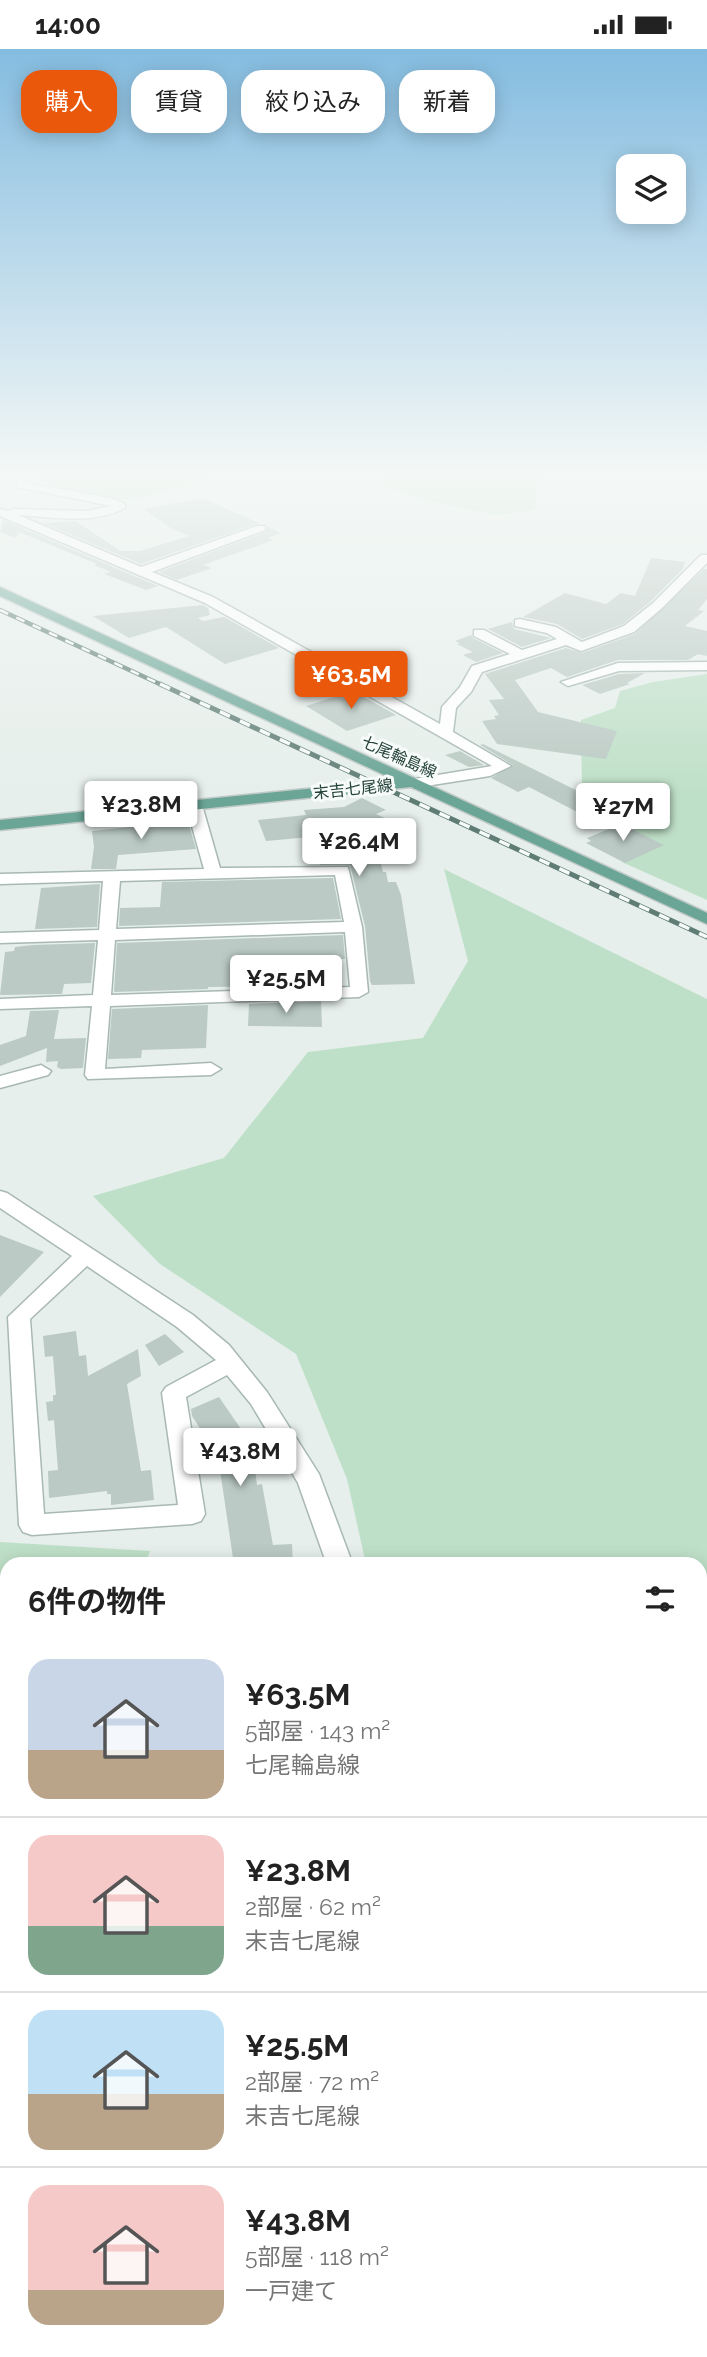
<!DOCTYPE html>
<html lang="ja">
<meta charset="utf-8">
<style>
body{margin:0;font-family:Raleway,"Noto Sans JP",sans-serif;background:#f2f2f2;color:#222;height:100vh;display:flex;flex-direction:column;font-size:26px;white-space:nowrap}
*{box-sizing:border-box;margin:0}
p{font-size:23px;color:#767676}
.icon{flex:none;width:38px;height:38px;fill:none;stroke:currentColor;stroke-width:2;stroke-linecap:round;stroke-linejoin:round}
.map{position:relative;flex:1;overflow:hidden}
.sheet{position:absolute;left:0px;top:1508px;width:707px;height:800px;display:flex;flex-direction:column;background:#fff;border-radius:21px 21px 0 0;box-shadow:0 4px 18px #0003}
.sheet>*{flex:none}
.hud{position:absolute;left:21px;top:21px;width:665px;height:63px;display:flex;gap:14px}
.fabs{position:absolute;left:616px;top:105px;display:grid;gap:14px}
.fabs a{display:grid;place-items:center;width:70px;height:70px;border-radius:14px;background:#fff;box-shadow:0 4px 18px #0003;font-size:35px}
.price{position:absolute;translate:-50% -60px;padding:0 16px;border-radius:7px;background:#fff;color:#222;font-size:23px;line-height:46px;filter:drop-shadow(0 2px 4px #0008)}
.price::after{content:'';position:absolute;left:50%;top:42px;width:21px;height:16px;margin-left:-10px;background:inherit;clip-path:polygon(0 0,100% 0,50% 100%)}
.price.current{background:#ea580c;color:#fff}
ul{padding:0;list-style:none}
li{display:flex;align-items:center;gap:21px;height:175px;padding:0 28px}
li+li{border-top:2px solid #e0e0e0}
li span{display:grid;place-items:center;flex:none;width:196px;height:140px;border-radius:21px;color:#555}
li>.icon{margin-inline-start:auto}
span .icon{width:84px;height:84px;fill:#fffc;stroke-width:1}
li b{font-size:30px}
h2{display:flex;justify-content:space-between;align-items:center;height:84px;padding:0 28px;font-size:30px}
.pill{padding:0 24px;border-radius:21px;background:#fff;box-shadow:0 4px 18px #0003;font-size:24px;line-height:63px}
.pill.current{background:#ea580c;color:#fff}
.status{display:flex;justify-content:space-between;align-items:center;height:49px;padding:0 35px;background:#fff;direction:ltr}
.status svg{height:19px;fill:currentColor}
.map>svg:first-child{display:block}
.green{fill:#bfe0c8}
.building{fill:#bbcac4}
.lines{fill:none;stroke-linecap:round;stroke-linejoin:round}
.minor-casing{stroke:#a8b8b2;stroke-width:3}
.major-casing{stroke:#c2cac8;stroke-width:3}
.minor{fill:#fff;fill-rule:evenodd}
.major{fill:#6aa596;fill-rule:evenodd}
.rail-far1-casing{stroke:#5f7d75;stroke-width:4.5}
.rail-casing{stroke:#5f7d75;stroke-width:5}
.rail-far1{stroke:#f7fbf9;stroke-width:2.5;stroke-dasharray:9;stroke-linecap:butt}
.rail{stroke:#f7fbf9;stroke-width:3.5;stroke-dasharray:11;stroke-linecap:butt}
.labels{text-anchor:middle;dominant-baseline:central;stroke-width:6;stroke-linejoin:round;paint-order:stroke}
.far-street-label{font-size:16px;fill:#24423a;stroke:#f7fbf9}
</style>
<div class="status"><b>14:00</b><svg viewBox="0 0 49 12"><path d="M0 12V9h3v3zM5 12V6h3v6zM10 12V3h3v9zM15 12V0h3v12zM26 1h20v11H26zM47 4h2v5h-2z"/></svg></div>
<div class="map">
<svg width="707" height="2308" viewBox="0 0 707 2308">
<rect width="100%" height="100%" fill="#e6efeb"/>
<g class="green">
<path d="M11,422h203l6,6 -90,23 -37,-3z"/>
<path d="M381,422h177l-21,14 -2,25 -40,5 -75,-16 -36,-14z"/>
<path d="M707,625v226l-83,-37 -10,-9 25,-13 -9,-16 -48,-36 -1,-69 34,-12 5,-17 33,-9z"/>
<path d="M444,820l263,130v1358h-707v-815l150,9 -5,13 -138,1v785h693v-785l-334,-1 -19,-85 -51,-125 -136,-90 -67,-68 131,-38 84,-106 115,-14 45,-77z"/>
</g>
<g class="building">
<path d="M198,450h6l55,24 -118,41 -98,-41 32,-2 46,30h19l49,-15 -20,-9 -25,-18z"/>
<path d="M3,471l155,66 -12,4 -42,-16 7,-2 -17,-7 3,-1 -78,-32 -3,6 -16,-6z"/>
<path d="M268,478l13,6 -14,5 7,2 -71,25 9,3 -35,12 -18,-8 107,-40z"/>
<path d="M651,509l34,4 -2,7 -32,32 -28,23 -41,15 -25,-15 -34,-7 42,-24 41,11 15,-11 14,3z"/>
<path d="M704,520h3v30l-9,11 6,1 -19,15 22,5v25l-9,-2 -10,6h-70l-51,17 -16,-9 -36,12 23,32 79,19 -11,28 -109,-15 -15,-23 14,-2 -2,-3 5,-1 -10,-15 15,-1 -19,-25 81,-26 16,5 53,-19z"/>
<path d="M203,556l5,3 2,7 -12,3 5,3 21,-4 55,31 -54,16 -59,-37 -37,11 -36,-22z"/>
<path d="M512,573l2,7 37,9 -29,9 -34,-18z"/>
<path d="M471,586l2,3 30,15 -27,9 -13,-7 10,-3 -16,-8 3,-1 -5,-2z"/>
<path d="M645,624l-18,10 3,1 -30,10 -18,-9 37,-11z"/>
<path d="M350,643h5l41,23 -49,16 -41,-25z"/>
<path d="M483,695l28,14 95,47 -23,10 -54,-28 -11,5 -27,-14 22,-13 -33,-20z"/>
<path d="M460,702l24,14 -15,2 -24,-12z"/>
<path d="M362,749l24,12 -10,4 17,8 -7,3 5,3 -17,8 9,36h3l2,10h8l5,13 14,89 -43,1 -2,-4 -5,-55 -15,-61h-30l-9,-28 -45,4 -8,-21 48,-5 -2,-5 40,-3z"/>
<path d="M186,765l10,35 -78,6 -2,14h-25l3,-22 -2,-16 75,-8 -1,-7z"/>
<path d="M621,775l43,21 -39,18 -39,-20 5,-2 -4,-3z"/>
<path d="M333,829l8,41 -222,7 1,-18 40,-1 2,-25z"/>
<path d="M100,835l-3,43 -62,2 6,-41z"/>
<path d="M343,886l2,24 -32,1 1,26 -106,1v2l-94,3 3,-49z"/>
<path d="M95,894l-4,40 -27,1 -2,10 -62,1 5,-43 9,-1 1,-4 18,-2z"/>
<path d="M321,952l1,26 -74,-1 1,-22z"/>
<path d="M208,956l-2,43 -64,2 -1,8 -33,1 4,-50z"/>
<path d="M59,961l-5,29 32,-1 -3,30 -22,1 -4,-2 1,-6 -12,1 1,-14 -47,18v-21l26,-9 4,-25z"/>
<path d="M0,1186l44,17 -44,45z"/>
<path d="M76,1282l3,25 7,-1 2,21 50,-27 3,27 -14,8 14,87 10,-1 3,30 -43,5v-11h-4v-3l-58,7 -1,-27 10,-1 -4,-50 -6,1 -2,-19 7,-1v-6h3l-3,-39 -8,1 -2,-21z"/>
<path d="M165,1285l19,18 -25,14 -14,-21z"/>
<path d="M219,1348l33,48 5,40 5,-1 11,61 19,-1 1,21h-59l-15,-102 -13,2 -3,-32 -11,-17 -1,-7z"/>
</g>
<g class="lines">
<defs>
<g id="minor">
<path d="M22,422h10l-5,12 83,15 15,6v4c-32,17 -73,9 -107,7l123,52 116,-41h8v4l-113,42 61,25 227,127 2,-17 18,-20 12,-21 38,-12 -36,-18v-6h10l38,20 35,-11 -10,-6 -32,-7v-6l5,-1 36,8 26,15 42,-16 29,-23 48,-48h6v8l-46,46 -27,23 -53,19 -15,-6 -84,27 -11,20 -15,16 -3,24 58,34 -21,10 -77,12 -8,-5 3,-3 84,-14 -287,-163 -205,-87v-7l8,2 5,-2 73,2 26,-5 -95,-19 -1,-2z"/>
<path d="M707,613v8l-88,1 -51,15 -7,-4 57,-19z"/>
<path d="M194,751l8,5 18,63 128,-1 14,60 6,65 -9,5 -249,9 -5,63 106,-6 10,6 -10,6 -123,4 -3,-4 7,-69 -92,3v-10l93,-4 5,-55 -98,3v-10l99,-3 4,-49 -103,3v-10l204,-5 -18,-64zM335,826l9,47 -228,7 4,-48zM345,883l5,55 -239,8 4,-55z"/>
<path d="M41,1016l10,6 -3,4 -48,13v-12z"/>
<path d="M0,1142l7,2 186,122 36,30 38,47 52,82 34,91h-26l-29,-82 -47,-79 -24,-29 -41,22 19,117 -4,7 -9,3 -160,11 -9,-3 -4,-7 -11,-208 64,-61 -72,-48zM87,1217l90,61 39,33 -50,27 -4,6 16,112 -134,9 -14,-195z"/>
<path d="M389,2301h38l1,7h-38z"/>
</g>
<path id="major" d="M0,538l707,326v11l-296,-137 -411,43v-10l395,-40 -395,-184z"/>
</defs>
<use href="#minor" class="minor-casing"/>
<use href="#major" class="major-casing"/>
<use href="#minor" class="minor"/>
<use href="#major" class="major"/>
<defs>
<path id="rail-far1" d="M0,561l164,76"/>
<path id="rail" d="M160,635l547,253"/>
</defs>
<use href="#rail-far1" class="rail-far1-casing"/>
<use href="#rail" class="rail-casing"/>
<use href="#rail-far1" class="rail-far1"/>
<use href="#rail" class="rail"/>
</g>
<linearGradient id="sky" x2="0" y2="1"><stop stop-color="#84bce0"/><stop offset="0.57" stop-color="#f4f8f6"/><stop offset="1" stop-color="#f4f8f6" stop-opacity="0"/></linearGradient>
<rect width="707" height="745" fill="url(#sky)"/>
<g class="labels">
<g class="far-street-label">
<text transform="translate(399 708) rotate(24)">七尾輪島線</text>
<text transform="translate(353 740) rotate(-6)">末吉七尾線</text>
</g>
</g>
</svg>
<div class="fabs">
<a><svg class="icon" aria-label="layers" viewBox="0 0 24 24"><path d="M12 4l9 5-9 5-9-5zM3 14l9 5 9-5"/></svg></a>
</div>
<b class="price current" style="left:351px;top:662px">¥63.5M</b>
<b class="price" style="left:141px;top:792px">¥23.8M</b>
<b class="price" style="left:623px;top:794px">¥27M</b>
<b class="price" style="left:359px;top:829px">¥26.4M</b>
<b class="price" style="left:286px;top:966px">¥25.5M</b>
<b class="price" style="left:240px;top:1439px">¥43.8M</b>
<div class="hud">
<a class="pill current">購入</a>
<a class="pill">賃貸</a>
<a class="pill">絞り込み</a>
<a class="pill">新着</a>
</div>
<section class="sheet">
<h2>6件の物件<svg class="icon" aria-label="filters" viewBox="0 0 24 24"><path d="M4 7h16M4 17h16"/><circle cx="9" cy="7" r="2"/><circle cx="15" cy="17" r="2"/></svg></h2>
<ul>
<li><span style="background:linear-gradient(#c9d6e8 65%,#b9a48a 0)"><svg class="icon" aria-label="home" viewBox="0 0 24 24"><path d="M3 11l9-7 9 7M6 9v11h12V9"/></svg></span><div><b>¥63.5M</b><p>5部屋 · 143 m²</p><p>七尾輪島線</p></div></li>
<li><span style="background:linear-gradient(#f6c9c9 65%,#7fa58c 0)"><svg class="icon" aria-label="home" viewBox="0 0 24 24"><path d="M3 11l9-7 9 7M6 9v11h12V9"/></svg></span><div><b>¥23.8M</b><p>2部屋 · 62 m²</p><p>末吉七尾線</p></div></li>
<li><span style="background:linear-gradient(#bfe0f5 60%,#b9a48a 0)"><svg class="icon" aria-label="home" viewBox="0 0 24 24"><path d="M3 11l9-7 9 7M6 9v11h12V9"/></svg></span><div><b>¥25.5M</b><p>2部屋 · 72 m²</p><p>末吉七尾線</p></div></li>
<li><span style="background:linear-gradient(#f6c9c9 75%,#b9a48a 0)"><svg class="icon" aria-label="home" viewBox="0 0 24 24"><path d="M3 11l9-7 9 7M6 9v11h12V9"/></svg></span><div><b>¥43.8M</b><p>5部屋 · 118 m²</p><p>一戸建て</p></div></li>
</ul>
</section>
</div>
